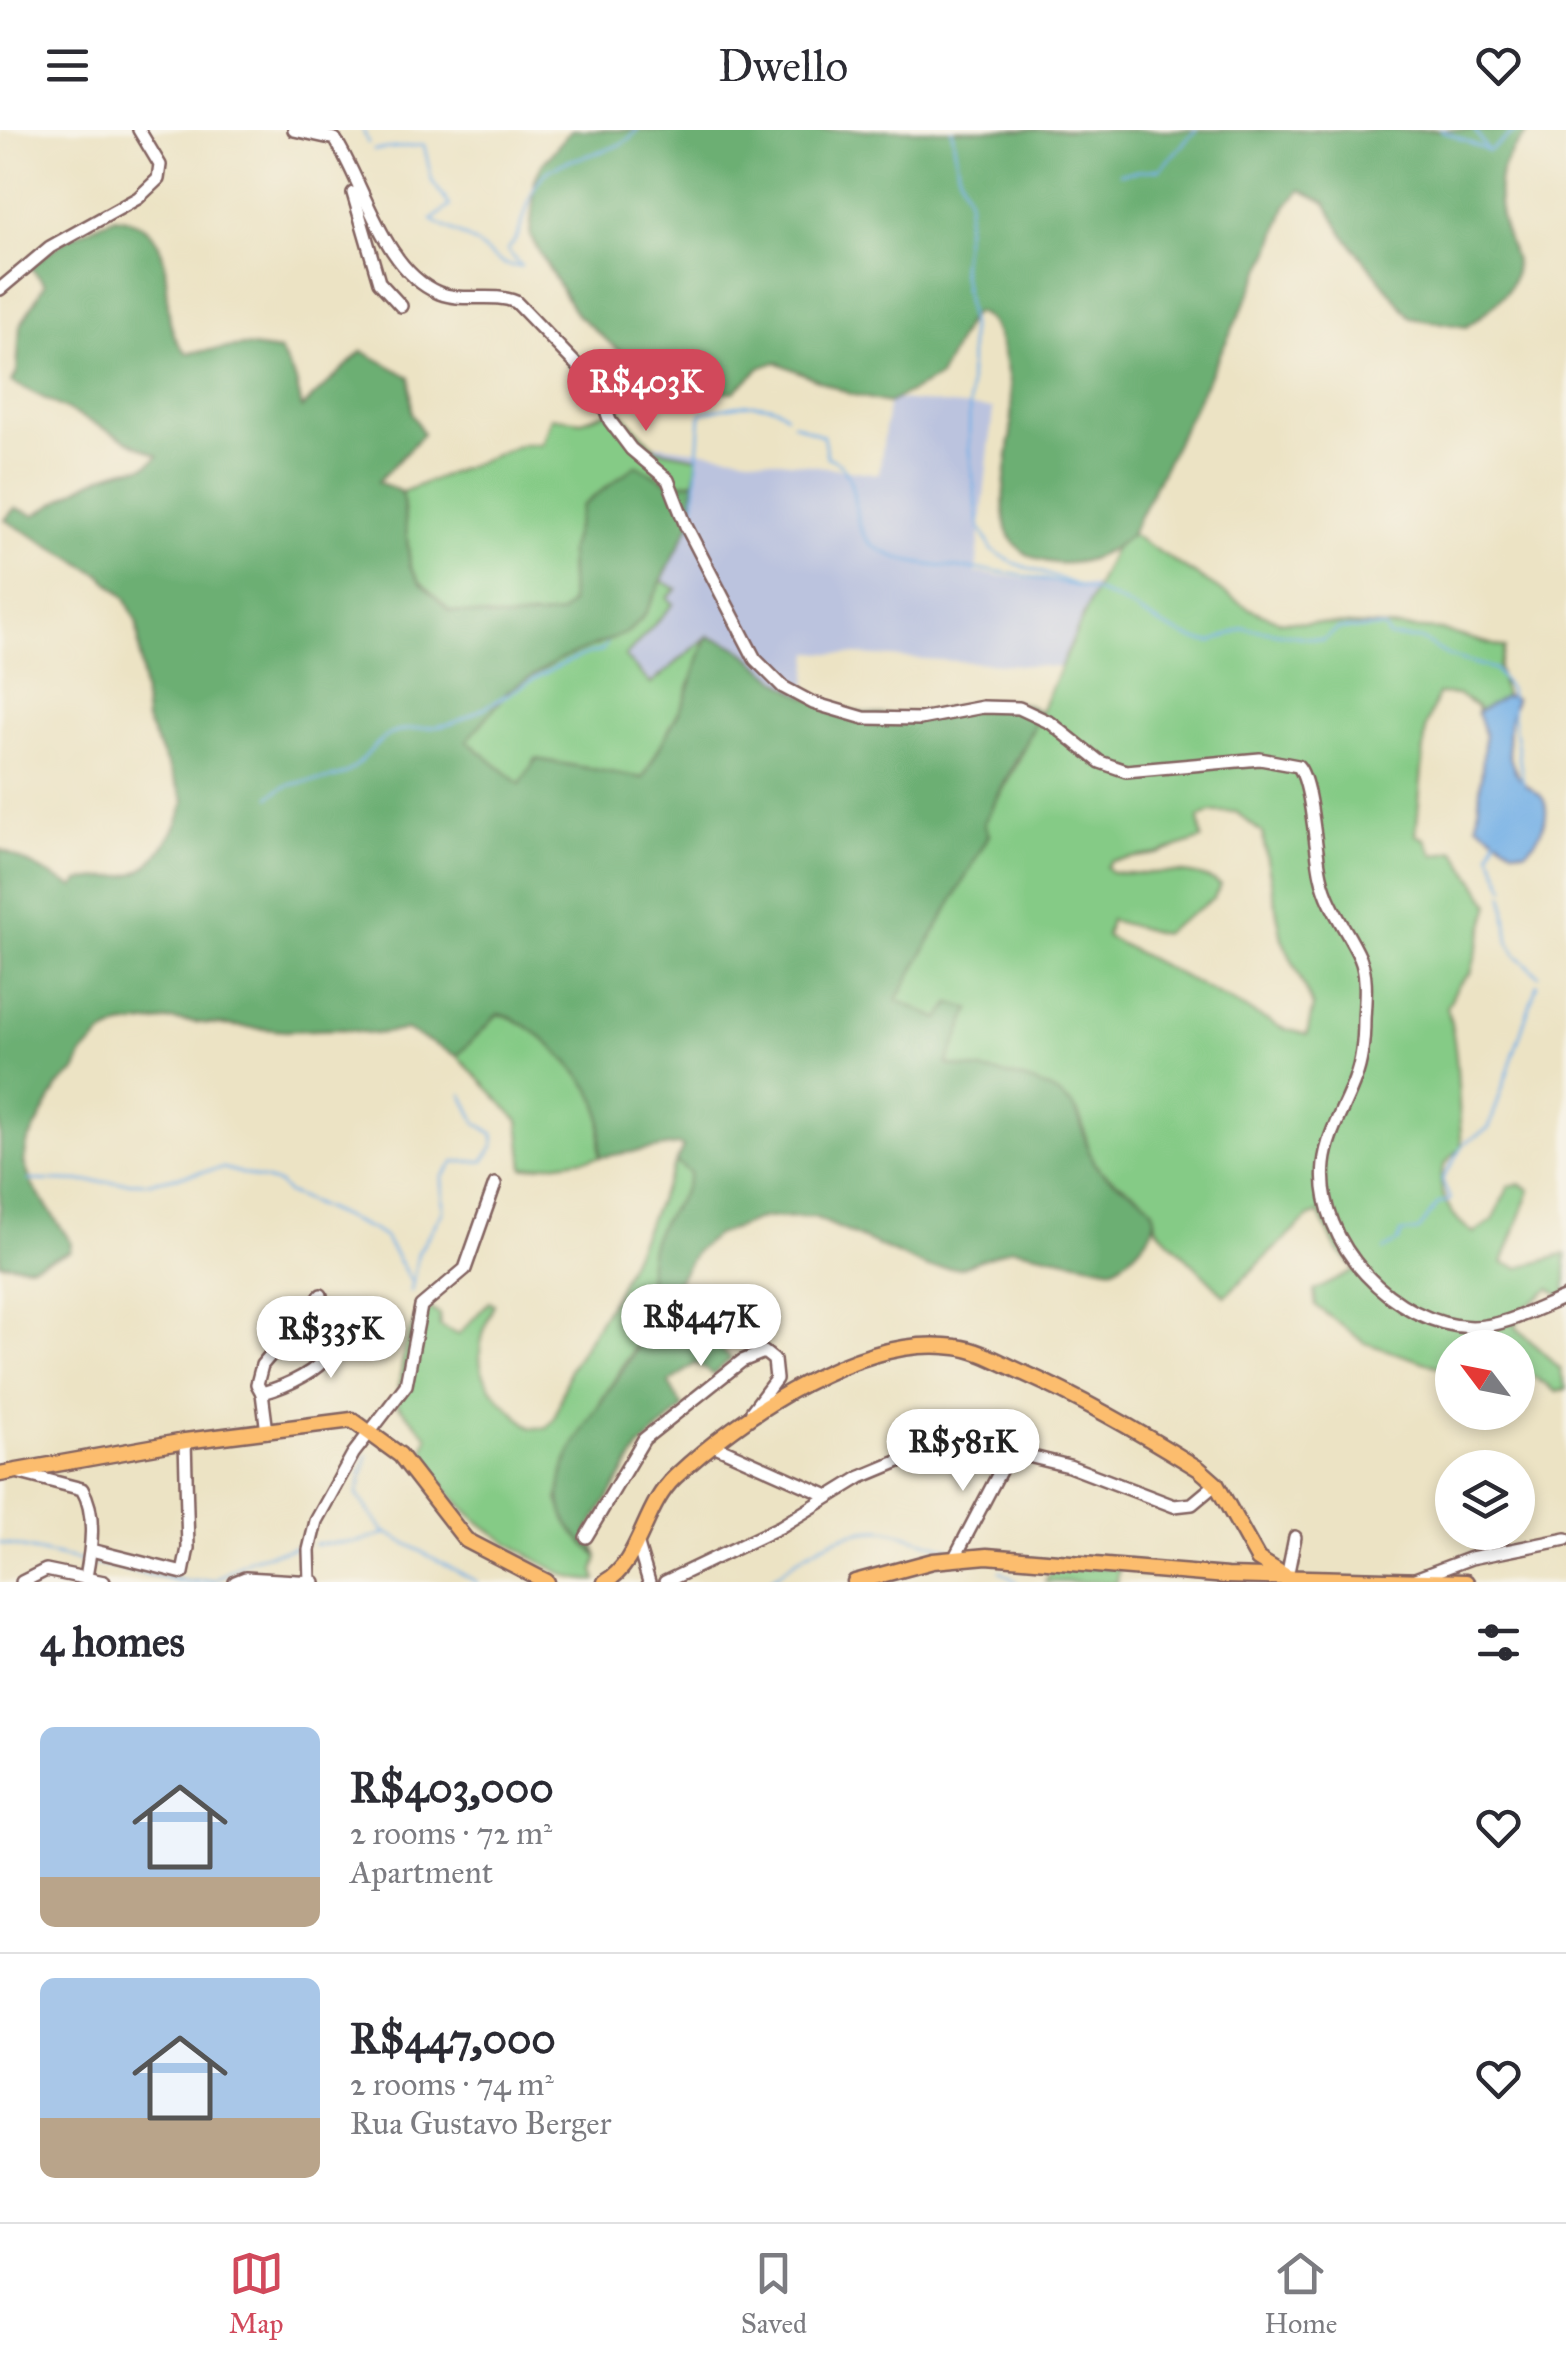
<!DOCTYPE html>
<meta charset="utf-8">
<style>
body{margin:0;font-family:"IM FELL Great Primer",serif;background:#f2f2f3;color:#2b2b33;height:100vh;display:flex;flex-direction:column;font-size:38px;white-space:nowrap}
*{box-sizing:border-box;margin:0}
p{font-size:32px;color:#7c7c81}
.icon{flex:none;width:55px;height:55px;fill:none;stroke:currentColor;stroke-width:2;stroke-linecap:round;stroke-linejoin:round}
.map{position:relative;height:1452px;overflow:hidden}
.side{display:flex;flex-direction:column;background:#fff;flex:1}
.side>*{flex:none}
.needle{width:65px;rotate:302deg}
.fabs{position:absolute;left:1435px;top:1200px;display:grid;gap:20px}
.fabs a{display:grid;place-items:center;width:100px;height:100px;border-radius:50%;background:#fff;box-shadow:0 5px 15px #0003;font-size:50px}
.price{position:absolute;translate:-50% -85px;padding:0 22px;border-radius:35px;background:#fff;color:#222;font-size:32px;line-height:65px;filter:drop-shadow(0 2px 5px #0008)}
.price::after{content:'';position:absolute;left:50%;top:60px;width:30px;height:22px;margin-left:-15px;background:inherit;clip-path:polygon(0 0,100% 0,50% 100%)}
.price.current{background:#d1495b;color:#fff}
ul{padding:0;list-style:none}
li{display:flex;align-items:center;gap:30px;height:250px;padding:0 40px}
li+li{border-top:2px solid #e1e1e2}
li span{display:grid;place-items:center;flex:none;width:280px;height:200px;border-radius:15px;color:#555}
li>.icon{margin-inline-start:auto}
span .icon{width:120px;height:120px;fill:#fffc;stroke-width:1}
li b{font-size:42px}
h2{display:flex;justify-content:space-between;align-items:center;height:120px;padding:0 40px;font-size:42px}
header{display:flex;justify-content:space-between;align-items:center;height:130px;padding:0 40px;background:#fff;font-size:45px;font-weight:600}
.tab-bar{display:flex;justify-content:space-around;align-items:center;height:140px;border-top:2px solid #e1e1e2;background:#fff;font-size:28px;color:#7c7c81}
.tab-bar a{display:grid;justify-items:center;gap:5px}
.tab-bar .current{color:#d1495b}
.map>svg:first-child{display:block}
.industrial{fill:#bbc3de}
.green{fill:#85cb86;stroke:#687558;stroke-width:2.5;fill-rule:evenodd}
.forest{fill:#6caf73;stroke:#5b674f;stroke-width:2.5}
.water{fill:#75b0e6;stroke:#606888;stroke-width:2.5}
.lines{fill:none;stroke-linecap:round;stroke-linejoin:round}
.stream{stroke:#75b0e6;stroke-width:2.5}
.minor-casing{stroke:#836461;stroke-width:16}
.major-casing{stroke:#836461;stroke-width:19}
.minor{stroke:#fff;stroke-width:11}
.major{stroke:#fcbd6e;stroke-width:14}
</style>
<header><svg class="icon" aria-label="menu" viewBox="0 0 24 24"><path d="M4 6h16M4 12h16M4 18h16"/></svg>Dwello<svg class="icon" aria-label="heart" viewBox="0 0 24 24"><path d="M12 20l-8-8c-3-5 5-10 8-4 3-6 11-1 8 4z"/></svg></header>
<div class="map">
<svg width="1566" height="1452" viewBox="0 0 1566 1452">
<rect width="100%" height="100%" fill="#f7f3e8"/>
<filter id="ink" filterUnits="userSpaceOnUse"><feTurbulence type="fractalNoise" baseFrequency=".01" numOctaves="2"/><feDisplacementMap in="SourceGraphic" scale="20" xChannelSelector="R" yChannelSelector="G"/><feConvolveMatrix kernelMatrix="1 2 1 2 8 2 1 2 1" color-interpolation-filters="sRGB"/></filter>
<filter id="wash" filterUnits="userSpaceOnUse"><feTurbulence type="fractalNoise" baseFrequency=".0048" numOctaves="4" result="noise"/><feDisplacementMap in="SourceGraphic" scale="40" xChannelSelector="R" yChannelSelector="G"/><feGaussianBlur stdDeviation="2.25" result="paint"/><feColorMatrix in="noise" values="0 0 0 0 0 0 0 0 0 0 0 0 0 0 0 0 0 1.4 0 .05"/><feComposite in="paint" operator="in"/></filter>
<g filter="url(#wash)">
<rect width="100%" height="100%" fill="#ece3c4"/>
<path class="industrial" d="M889,269l104,10 -17,164 133,15 -6,82 -293,-18 -5,54 -200,-22 39,-241 235,31z"/>
<g class="green">
<path d="M618,278l38,41 42,8 -3,24 -22,4 -37,-20 -54,41 -13,47 2,50 -9,11 -54,5 -58,-7 -30,-30 -10,-17 -8,-73 121,-48h19l9,-27 31,4z"/>
<path d="M1131,404l119,75 29,12 162,9 64,18 -7,19 7,29 -28,17 1,-5 -19,-13 -21,-1 -12,32 -10,109 9,4 9,16 21,-4 35,53 -19,69 -13,12 -11,22c13,45 10,93 15,140 -5,5 -14,12 -17,18 -13,25 9,56 29,68l19,-13 16,-34 11,-2 10,6 -27,73 16,5 47,-14v41l-2,4 -14,-11 -22,17 -13,21 45,43 6,20 -9,3 -29,-19 -10,-1v-24h-66v22h-4l-83,-27 -49,-37 -2,-15 42,-21 -20,-22 -17,-35 -11,4 -83,79 -69,-69c0,-33 -36,-38 -57,-58 -15,-14 -11,-40 -22,-57 -17,-26 -99,-42 -130,-47l23,-56 -31,10 -43,-19 93,-165 -5,-12 32,-57 99,-220zM1211,682h25l26,21 20,106 31,67 -6,29 -25,-7 -176,-92 4,-16 52,14 51,-35 8,-14c-32,-21 -73,-8 -110,-13l-5,-5 5,-6 46,-7 45,-15 -3,-21z"/>
<path d="M660,450l17,9 -10,9 6,6 -48,53 26,27 56,-47 -23,65 -41,76 -42,-6 -81,13 -53,-44 42,-51 50,-30 68,-27 17,-17z"/>
<path d="M498,884c31,4 87,60 99,88 7,16 2,37 3,55l-76,11 -5,-47 -62,-65z"/>
<path d="M676,1032l14,11 -1,7 -40,83 -3,66 -45,72 -43,98 7,20 33,38 -4,14 3,9c-24,2 -38,-8 -58,-19 -55,-31 -81,-52 -117,-104l6,-21 -31,-32 7,-56 17,-44 18,10 1,12 18,9 31,-33 5,2c-28,65 -13,79 37,124h15l8,-8 16,-51 45,-74z"/>
<path d="M1054,1433l65,5 -2,14h-72z"/>
</g>
<g class="forest">
<path d="M571,0h959c-14,16 -29,31 -31,54 -6,73 58,80 -33,143l-55,-9 -67,-83 -18,-32 -25,-13 -15,16 -15,45 -140,283c-20,19 -47,32 -76,29 -75,-9 -47,-85 -44,-133 2,-30 -2,-54 -10,-83 -4,-15 -10,-31 -26,-35l-7,8 -29,57 -51,26 -38,-9 -74,-32 -15,5 -27,25 -84,-5 -26,-32 -49,-42 -45,-77 5,-56 6,-14z"/>
<path d="M115,87c82,11 30,101 72,136l57,-7 36,5 16,30 6,27 60,-57 48,26 2,36 11,21 -45,48 24,10 8,73 10,17 30,29 58,8 53,-5 10,-11 -2,-50 13,-47 54,-41 37,20 22,-4 -5,43 -46,92 -17,17 -68,27 -50,30 -42,51 53,43 16,-25 107,19 41,-76 23,-65c30,3 49,27 72,44 18,14 49,26 71,30 24,5 55,4 78,1 41,-5 76,-23 113,0l-57,111 5,12 -92,165 42,19 12,-16 19,6 -23,56c35,5 91,11 119,35 20,16 16,42 28,63 16,26 84,35 53,75 -11,14 -19,22 -35,30l-100,-20 -53,20h-31l-114,-51 -52,1 -46,17 -20,16 -17,28 -11,29 63,50 -18,17 -17,-12 -27,20 14,25 -43,39 -52,84 10,26c-12,-12 -28,-25 -34,-41 -24,-58 62,-133 80,-185 11,-29 -1,-62 9,-91 8,-24 32,-40 37,-67l-14,-11 7,-15 -5,-2 -78,12c-1,-18 4,-39 -3,-55 -12,-28 -68,-84 -99,-88l-41,42 -51,-26 -32,4 -32,-5 -57,2 -113,-11 -51,6 -19,9 -19,19 -8,18 -17,14 -31,58 -3,18 8,23 39,57 -1,9 -40,15 -30,-3v-414l74,38 5,-6c17,-4 41,-2 56,-8 21,-7 47,-52 49,-73l-38,-79 -9,-98 -12,-25 -24,-23 -96,-55 10,-12 20,7c27,-15 57,-38 87,-45 16,-4 23,1 36,-14l-146,-74 5,-10 3,-46 25,-42 -15,-17 36,-28z"/>
</g>
<path class="water" d="M1505,566l10,3c-8,28 -13,59 8,83 6,8 19,10 22,21 5,17 -8,39 -20,48l-12,-2 -36,-25 8,-90 -8,-21z"/>
<g class="lines">
<g class="stream">
<path d="M363,0l5,13"/>
<path d="M952,0l6,40 11,29 -8,69 9,55 -1,127 10,75 13,25 22,13 65,23"/>
<path d="M1441,0l47,21"/>
<path d="M1475,0l12,20"/>
<path d="M374,20l50,-5 8,36 18,25 -18,14c12,7 24,12 35,18 19,10 29,30 54,28"/>
<path d="M1489,21l29,-21"/>
<path d="M1120,43l40,-4 36,-39"/>
<path d="M521,136l-14,-16c19,-17 17,-51 33,-71 23,-28 77,-20 97,-49"/>
<path d="M793,293l30,13 4,21c40,12 16,67 47,89 34,24 86,20 126,26 31,5 61,10 91,18 40,11 71,42 111,51l10,1 32,-14 79,12 15,-11 46,-1 5,9 31,2 29,17 45,13 15,20 2,11"/>
<path d="M693,398l8,-115c23,-5 66,-18 85,2"/>
<path d="M1512,578l11,76"/>
<path d="M270,667c22,-21 46,-12 72,-22 20,-8 28,-30 47,-40 21,-10 45,-4 67,-13 49,-21 93,-60 145,-71l6,-7"/>
<path d="M1496,707l-6,16 16,35"/>
<path d="M1504,765l5,47 7,13 23,20"/>
<path d="M29,1050l116,3 78,-15 56,16 7,8 87,38 12,8 26,43"/>
<path d="M1384,1120l15,-9 2,-8 17,-2 20,-27 12,-4 -8,-20 22,-36 25,-16 48,-144"/>
<path d="M411,1161l7,-38 25,-42 -1,-34 13,-15 29,-1 10,-16 -1,-11 -17,-12 -14,-28"/>
<path d="M367,1325l-10,40 27,37"/>
<path d="M0,1413l86,19"/>
<path d="M314,1414l44,-2 29,-9 90,49"/>
<path d="M94,1434l95,18 26,-2 36,-21 55,-15"/>
<path d="M1000,1441l17,11"/>
<path d="M768,1452c31,-26 72,-54 115,-52 9,0 57,16 70,20"/>
</g>
</g>
</g>
<g filter="url(#ink)">
<g class="lines">
<defs>
<g id="minor">
<path d="M294,0l41,9c29,45 49,132 104,154 26,10 53,-1 77,9l80,83 14,36 21,28 37,31 18,46 69,133 28,28 30,16 51,15 56,1 63,-12 36,1 32,15 49,39 26,9 134,-12 38,7c14,16 17,85 23,110 7,32 26,53 39,82 8,18 5,42 4,61 0,19 -2,42 -9,60 -10,28 -28,55 -31,85 -8,79 70,161 148,163 31,0 66,-19 94,-30"/>
<path d="M353,63l26,89 22,24"/>
<path d="M0,159l50,-42 88,-49 20,-19 2,-14 -21,-35"/>
<path d="M262,1263l-5,-9 5,-19 59,-70"/>
<path d="M267,1302l-5,-39c25,-7 52,-20 69,-40 18,-22 10,-33 41,-45"/>
<path d="M713,1315l113,50"/>
<path d="M20,1343l62,16c15,25 9,61 4,88"/>
<path d="M586,1407l58,-98 98,-78 22,-9 10,8 2,19 -24,32"/>
<path d="M638,1415l11,37"/>
<path d="M91,1420l92,23 5,-25 -3,-107"/>
<path d="M955,1427l55,-105"/>
<path d="M1287,1447l8,-40"/>
<path d="M1415,1449l56,-21 95,-19"/>
<path d="M22,1452l24,-12 58,12"/>
<path d="M235,1452l10,-4 69,4"/>
<path d="M310,1452l-1,-32 7,-29 37,-67 53,-69 15,-79 44,-37 30,-85"/>
<path d="M665,1452l115,-55 81,-50 77,-32 58,3 73,18 105,40 18,-2 24,-20"/>
</g>
<g id="major">
<path d="M0,1344l185,-33 167,-21 48,35 66,85 81,42"/>
<path d="M605,1452c35,-19 38,-75 70,-105 65,-61 186,-144 281,-130 25,3 48,18 70,27 61,27 117,60 173,95l17,15 42,75 29,18"/>
<path d="M855,1452l78,-21 54,-5 240,20 239,6"/>
</g>
</defs>
<use href="#minor" class="minor-casing"/>
<use href="#major" class="major-casing"/>
<use href="#minor" class="minor"/>
<use href="#major" class="major"/>
</g>
</g>
</svg>
<div class="fabs">
<a><svg class="needle" viewBox="-14 -14 28 28"><path d="M0-13l5 13h-10z" fill="#e53935"/><path d="M0 13l5-13h-10z" fill="#7c7c81"/></svg></a>
<a><svg class="icon" aria-label="layers" viewBox="0 0 24 24"><path d="M12 4l9 5-9 5-9-5zM3 14l9 5 9-5"/></svg></a>
</div>
<b class="price current" style="left:646px;top:304px">R$403K</b>
<b class="price" style="left:701px;top:1239px">R$447K</b>
<b class="price" style="left:331px;top:1251px">R$335K</b>
<b class="price" style="left:963px;top:1364px">R$581K</b>
</div>
<section class="side">
<h2>4 homes<svg class="icon" aria-label="filters" viewBox="0 0 24 24"><path d="M4 7h16M4 17h16"/><circle cx="9" cy="7" r="2"/><circle cx="15" cy="17" r="2"/></svg></h2>
<ul>
<li><span style="background:linear-gradient(#a9c7e8 75%,#b9a48a 0)"><svg class="icon" aria-label="home" viewBox="0 0 24 24"><path d="M3 11l9-7 9 7M6 9v11h12V9"/></svg></span><div><b>R$403,000</b><p>2 rooms · 72 m²</p><p>Apartment</p></div><svg class="icon" aria-label="heart" viewBox="0 0 24 24"><path d="M12 20l-8-8c-3-5 5-10 8-4 3-6 11-1 8 4z"/></svg></li>
<li><span style="background:linear-gradient(#a9c7e8 70%,#b9a48a 0)"><svg class="icon" aria-label="home" viewBox="0 0 24 24"><path d="M3 11l9-7 9 7M6 9v11h12V9"/></svg></span><div><b>R$447,000</b><p>2 rooms · 74 m²</p><p>Rua Gustavo Berger</p></div><svg class="icon" aria-label="heart" viewBox="0 0 24 24"><path d="M12 20l-8-8c-3-5 5-10 8-4 3-6 11-1 8 4z"/></svg></li>
</ul>
</section>
<nav class="tab-bar">
<a class="current"><svg class="icon" aria-label="map" viewBox="0 0 24 24"><path d="M3 6l6-2 6 2 6-2v14l-6 2-6-2-6 2zM9 4v14M15 6v14"/></svg>Map</a>
<a><svg class="icon" aria-label="saved" viewBox="0 0 24 24"><path d="M7 4h10v16l-5-4-5 4z"/></svg>Saved</a>
<a><svg class="icon" aria-label="home" viewBox="0 0 24 24"><path d="M3 11l9-7 9 7M6 9v11h12V9"/></svg>Home</a>
</nav>
